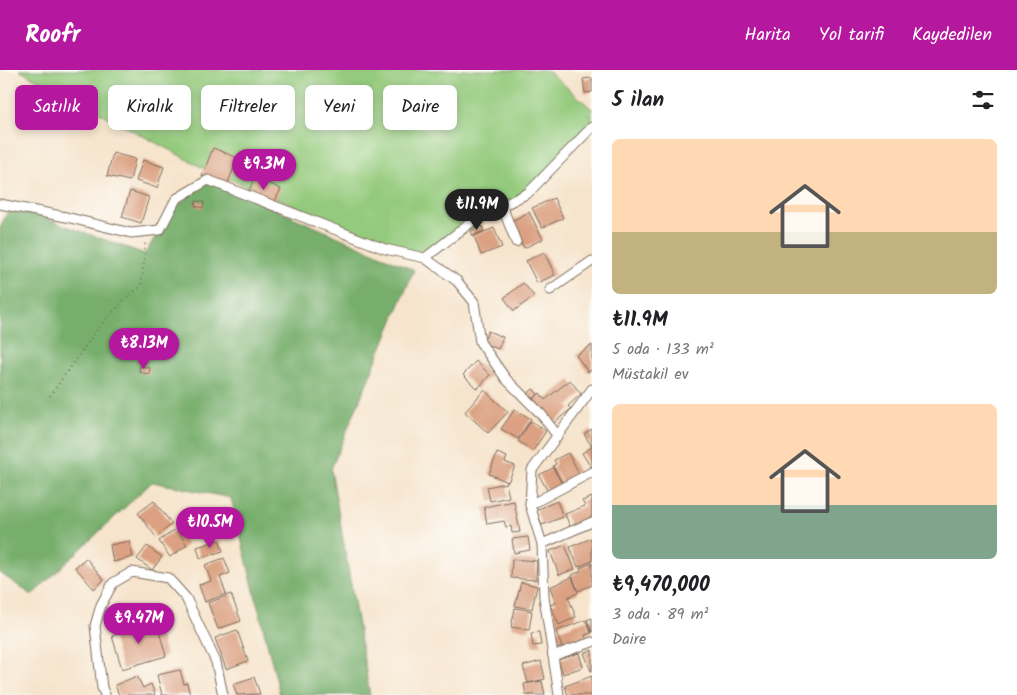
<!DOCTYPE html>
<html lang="tr">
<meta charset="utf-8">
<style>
body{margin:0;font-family:Kalam,sans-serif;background:#f2f2f2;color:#202124;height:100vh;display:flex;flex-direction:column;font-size:19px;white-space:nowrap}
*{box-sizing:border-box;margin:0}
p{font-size:16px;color:#757577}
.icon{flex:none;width:28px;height:28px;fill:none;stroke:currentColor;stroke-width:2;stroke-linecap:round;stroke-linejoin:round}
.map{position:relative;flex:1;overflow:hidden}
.details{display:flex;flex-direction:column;background:#fff;width:425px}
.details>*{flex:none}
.guide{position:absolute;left:15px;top:15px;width:475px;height:45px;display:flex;gap:10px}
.price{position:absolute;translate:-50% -42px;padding:0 11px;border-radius:18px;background:#b5179e;color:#fff;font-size:16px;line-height:32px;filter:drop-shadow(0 1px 2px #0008)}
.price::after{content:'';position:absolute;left:50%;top:30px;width:15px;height:11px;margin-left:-8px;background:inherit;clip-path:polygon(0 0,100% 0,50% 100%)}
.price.selected{background:#222;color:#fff}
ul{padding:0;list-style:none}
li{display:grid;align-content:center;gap:10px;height:265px;padding:0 20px}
li span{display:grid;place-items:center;height:155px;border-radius:8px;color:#555}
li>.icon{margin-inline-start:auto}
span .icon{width:90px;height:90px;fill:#fffc;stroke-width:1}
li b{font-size:21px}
h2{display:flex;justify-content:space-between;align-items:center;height:60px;padding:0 20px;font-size:21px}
.chip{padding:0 18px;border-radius:8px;background:#fff;box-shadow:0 2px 8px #0003;font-size:18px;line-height:45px}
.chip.selected{background:#b5179e;color:#fff}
header{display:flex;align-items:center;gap:30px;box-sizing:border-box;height:70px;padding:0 25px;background:#b5179e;color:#fff}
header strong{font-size:24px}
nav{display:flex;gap:28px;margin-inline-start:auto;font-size:18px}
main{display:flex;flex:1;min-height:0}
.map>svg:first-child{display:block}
.green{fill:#94ca7d;stroke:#687a4e}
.forest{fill:#77ae6c;stroke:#596c45}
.building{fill:#dba182}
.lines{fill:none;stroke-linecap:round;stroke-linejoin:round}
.minor-casing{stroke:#7c6b5b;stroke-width:11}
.path{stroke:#7c6b5b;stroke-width:2;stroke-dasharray:1 4;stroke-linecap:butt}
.minor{stroke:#fff;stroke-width:9}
</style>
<header>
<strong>Roofr</strong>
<nav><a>Harita</a><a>Yol tarifi</a><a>Kaydedilen</a></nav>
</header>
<main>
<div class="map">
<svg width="592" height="625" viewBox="0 0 592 625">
<rect width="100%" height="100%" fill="#fdfcf7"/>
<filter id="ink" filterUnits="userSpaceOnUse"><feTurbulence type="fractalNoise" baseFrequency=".02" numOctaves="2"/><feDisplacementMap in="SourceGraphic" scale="10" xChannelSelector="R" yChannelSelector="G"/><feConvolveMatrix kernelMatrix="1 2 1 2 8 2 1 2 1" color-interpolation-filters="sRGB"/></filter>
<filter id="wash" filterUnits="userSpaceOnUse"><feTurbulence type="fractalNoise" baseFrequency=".0096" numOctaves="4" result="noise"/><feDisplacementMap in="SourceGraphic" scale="20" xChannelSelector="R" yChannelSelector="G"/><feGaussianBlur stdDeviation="1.12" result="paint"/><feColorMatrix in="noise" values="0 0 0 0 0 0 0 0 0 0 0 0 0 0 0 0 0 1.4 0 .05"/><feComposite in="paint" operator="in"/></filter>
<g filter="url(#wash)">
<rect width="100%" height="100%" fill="#f6e4cc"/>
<path class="green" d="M19,0h528l45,39v18l-64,66 -103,65 -216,-87z"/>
<path class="forest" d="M208,110l206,90 -83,199 39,226h-90l-49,-197 -79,-16 -120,113 -32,-22v-345l10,-22 135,48 25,-42z"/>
<g id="blocks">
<g class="building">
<path d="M592,8v14l-7,1 -2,-14z"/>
<path d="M213,78l25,10 -11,27 -25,-9z"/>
<path d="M113,83l22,6 -5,22 -23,-5z"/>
<path d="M143,90l21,7 -7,21 -21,-7z"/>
<path d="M255,107l26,12 -8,16 -25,-12z"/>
<path d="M130,121l19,6 -8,26 -19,-6z"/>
<path d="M554,128l9,20 -21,10 -10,-20z"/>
<path d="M196,131l8,1 -1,6 -8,-2z"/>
<path d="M529,142l14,27 -19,9 -14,-26z"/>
<path d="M482,156l2,5 -11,5 -2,-5z"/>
<path d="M494,158l8,19 -21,8 -7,-19z"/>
<path d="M544,182l11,23 -18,8 -11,-22z"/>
<path d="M523,213l11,13 -20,15 -10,-13z"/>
<path d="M488,261l15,6 -5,12 -15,-6z"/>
<path d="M592,275v25l-4,2 -12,-17z"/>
<path d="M476,291l14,14 -13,14 -14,-14z"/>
<path d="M140,296l10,2 -1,6 -10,-2z"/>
<path d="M570,310l11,14 -13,12 3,3 -20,16 -20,-24 9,-8 5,7z"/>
<path d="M533,319l5,5 -8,7 -5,-5z"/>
<path d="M484,320l24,22 -20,21 -23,-21z"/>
<path d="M515,339l16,10 -13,20 -17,-10z"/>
<path d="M531,351l15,10 -13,20 -15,-10z"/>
<path d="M592,359v40l-10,-16 10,-6 -8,-13z"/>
<path d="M497,383l10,4 -2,5 10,4 -7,16 -19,-8z"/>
<path d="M568,383l12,22 -17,9 -10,-18 3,-2 -2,-4z"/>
<path d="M553,398l9,16 -14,8 -9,-17z"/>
<path d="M506,413l3,14 -19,4 -3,-14z"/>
<path d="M592,427v23l-21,9 -6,-15 20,-8 -3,-5z"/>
<path d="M154,431l18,23 -16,13 -18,-24z"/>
<path d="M514,431l6,31 -8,1 -1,-7 -5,1 -2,-6 -17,3 -3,-17z"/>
<path d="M557,431l6,16 -21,8 -6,-15z"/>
<path d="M176,459l11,16 -17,12 -11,-16z"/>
<path d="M528,467l2,13 -16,3 -2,-14z"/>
<path d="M592,468v23l-14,6 -8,-20z"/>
<path d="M219,470l4,11 -23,7 -3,-11z"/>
<path d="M129,471l4,16 -20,5 -3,-17z"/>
<path d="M565,475l10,24 -16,6 -9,-24z"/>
<path d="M147,476l15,11 -10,13 -15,-11z"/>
<path d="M86,488l18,22 -10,9 -19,-22z"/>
<path d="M224,488l6,15 -10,4 6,17 -21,8 -6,-17 12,-4 -6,-16z"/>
<path d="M512,489l25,2 -1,19 -25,-2z"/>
<path d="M592,493v22l-14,6 -6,-16 9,-4 -1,-3z"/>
<path d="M572,507l6,16 -10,4 8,20 -17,8 -9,-20 6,-2 -6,-16z"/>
<path d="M521,512l16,4 -5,23 -17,-3z"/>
<path d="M231,524l10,27 -23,8 -10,-26z"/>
<path d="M515,538l17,3 -3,19 -18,-3z"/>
<path d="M592,548v15l-5,-13z"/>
<path d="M143,550l2,7 12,-3 9,32 -44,13 -10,-33 16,-5 -2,-6z"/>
<path d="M586,550l5,13 -6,2 2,6 -24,9 -7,-19z"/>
<path d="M237,560l11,31 -22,8 -11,-31z"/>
<path d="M539,562l2,13 -8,1 -2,-13z"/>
<path d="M592,580v21h-1l-7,-18z"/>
<path d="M579,583l4,14 -20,7 -5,-14z"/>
<path d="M541,591l4,18 -17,4 -5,-17z"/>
<path d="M180,600l4,14 3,-1 3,12h-28l-5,-20z"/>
<path d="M137,606l6,12 8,-4 4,11h-36l-4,-10z"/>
<path d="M592,606v19h-24l-3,-9z"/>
<path d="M254,607l6,17 -23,1 -4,-11z"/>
<path d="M542,611l3,14h-19l-2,-11z"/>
</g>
</g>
</g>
<g filter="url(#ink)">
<use href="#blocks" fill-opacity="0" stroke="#7c6b5b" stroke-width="1"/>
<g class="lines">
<defs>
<g id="minor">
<path d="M0,134l66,13 65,16 29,-3 16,-31 32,-19 177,69 40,9 49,-38 54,-27 64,-66"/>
<path d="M502,136l14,36"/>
<path d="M425,188l32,23 17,21 6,40 26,37 35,35 16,21"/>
<path d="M550,220l42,-29"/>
<path d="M530,435l62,-33"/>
<path d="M542,474l50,-22"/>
<path d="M553,586l39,-14"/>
<path d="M105,625l-3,-7 -7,-62 6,-21 12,-22 19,-11 36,6 18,20 30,64 7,33"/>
<path d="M559,625l-15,-98 -2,-53 -12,-39 2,-35 60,-81"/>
</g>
</defs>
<use href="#minor" class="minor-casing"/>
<path class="path" d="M50,326l49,-69 24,-26 18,-15 4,-32v-12"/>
<use href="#minor" class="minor"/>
</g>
</g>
</svg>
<b class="price" style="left:264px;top:121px">₺9.3M</b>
<b class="price selected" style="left:477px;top:161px">₺11.9M</b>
<b class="price" style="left:144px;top:300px">₺8.13M</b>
<b class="price" style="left:210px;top:479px">₺10.5M</b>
<b class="price" style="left:139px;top:575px">₺9.47M</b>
<div class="guide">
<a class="chip selected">Satılık</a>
<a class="chip">Kiralık</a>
<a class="chip">Filtreler</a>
<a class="chip">Yeni</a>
<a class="chip">Daire</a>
</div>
</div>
<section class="details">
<h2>5 ilan<svg class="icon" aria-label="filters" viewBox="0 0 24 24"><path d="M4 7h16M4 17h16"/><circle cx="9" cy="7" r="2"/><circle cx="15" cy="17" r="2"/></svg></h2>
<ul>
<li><span style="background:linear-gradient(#ffd9b3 60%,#c2b280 0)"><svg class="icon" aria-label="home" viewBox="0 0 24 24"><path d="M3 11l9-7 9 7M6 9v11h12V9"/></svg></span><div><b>₺11.9M</b><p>5 oda · 133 m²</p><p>Müstakil ev</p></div></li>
<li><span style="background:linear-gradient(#ffd9b3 65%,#7fa58c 0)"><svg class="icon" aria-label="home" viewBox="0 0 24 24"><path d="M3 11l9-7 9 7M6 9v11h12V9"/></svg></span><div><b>₺9,470,000</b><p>3 oda · 89 m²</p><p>Daire</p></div></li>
</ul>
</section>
</main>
